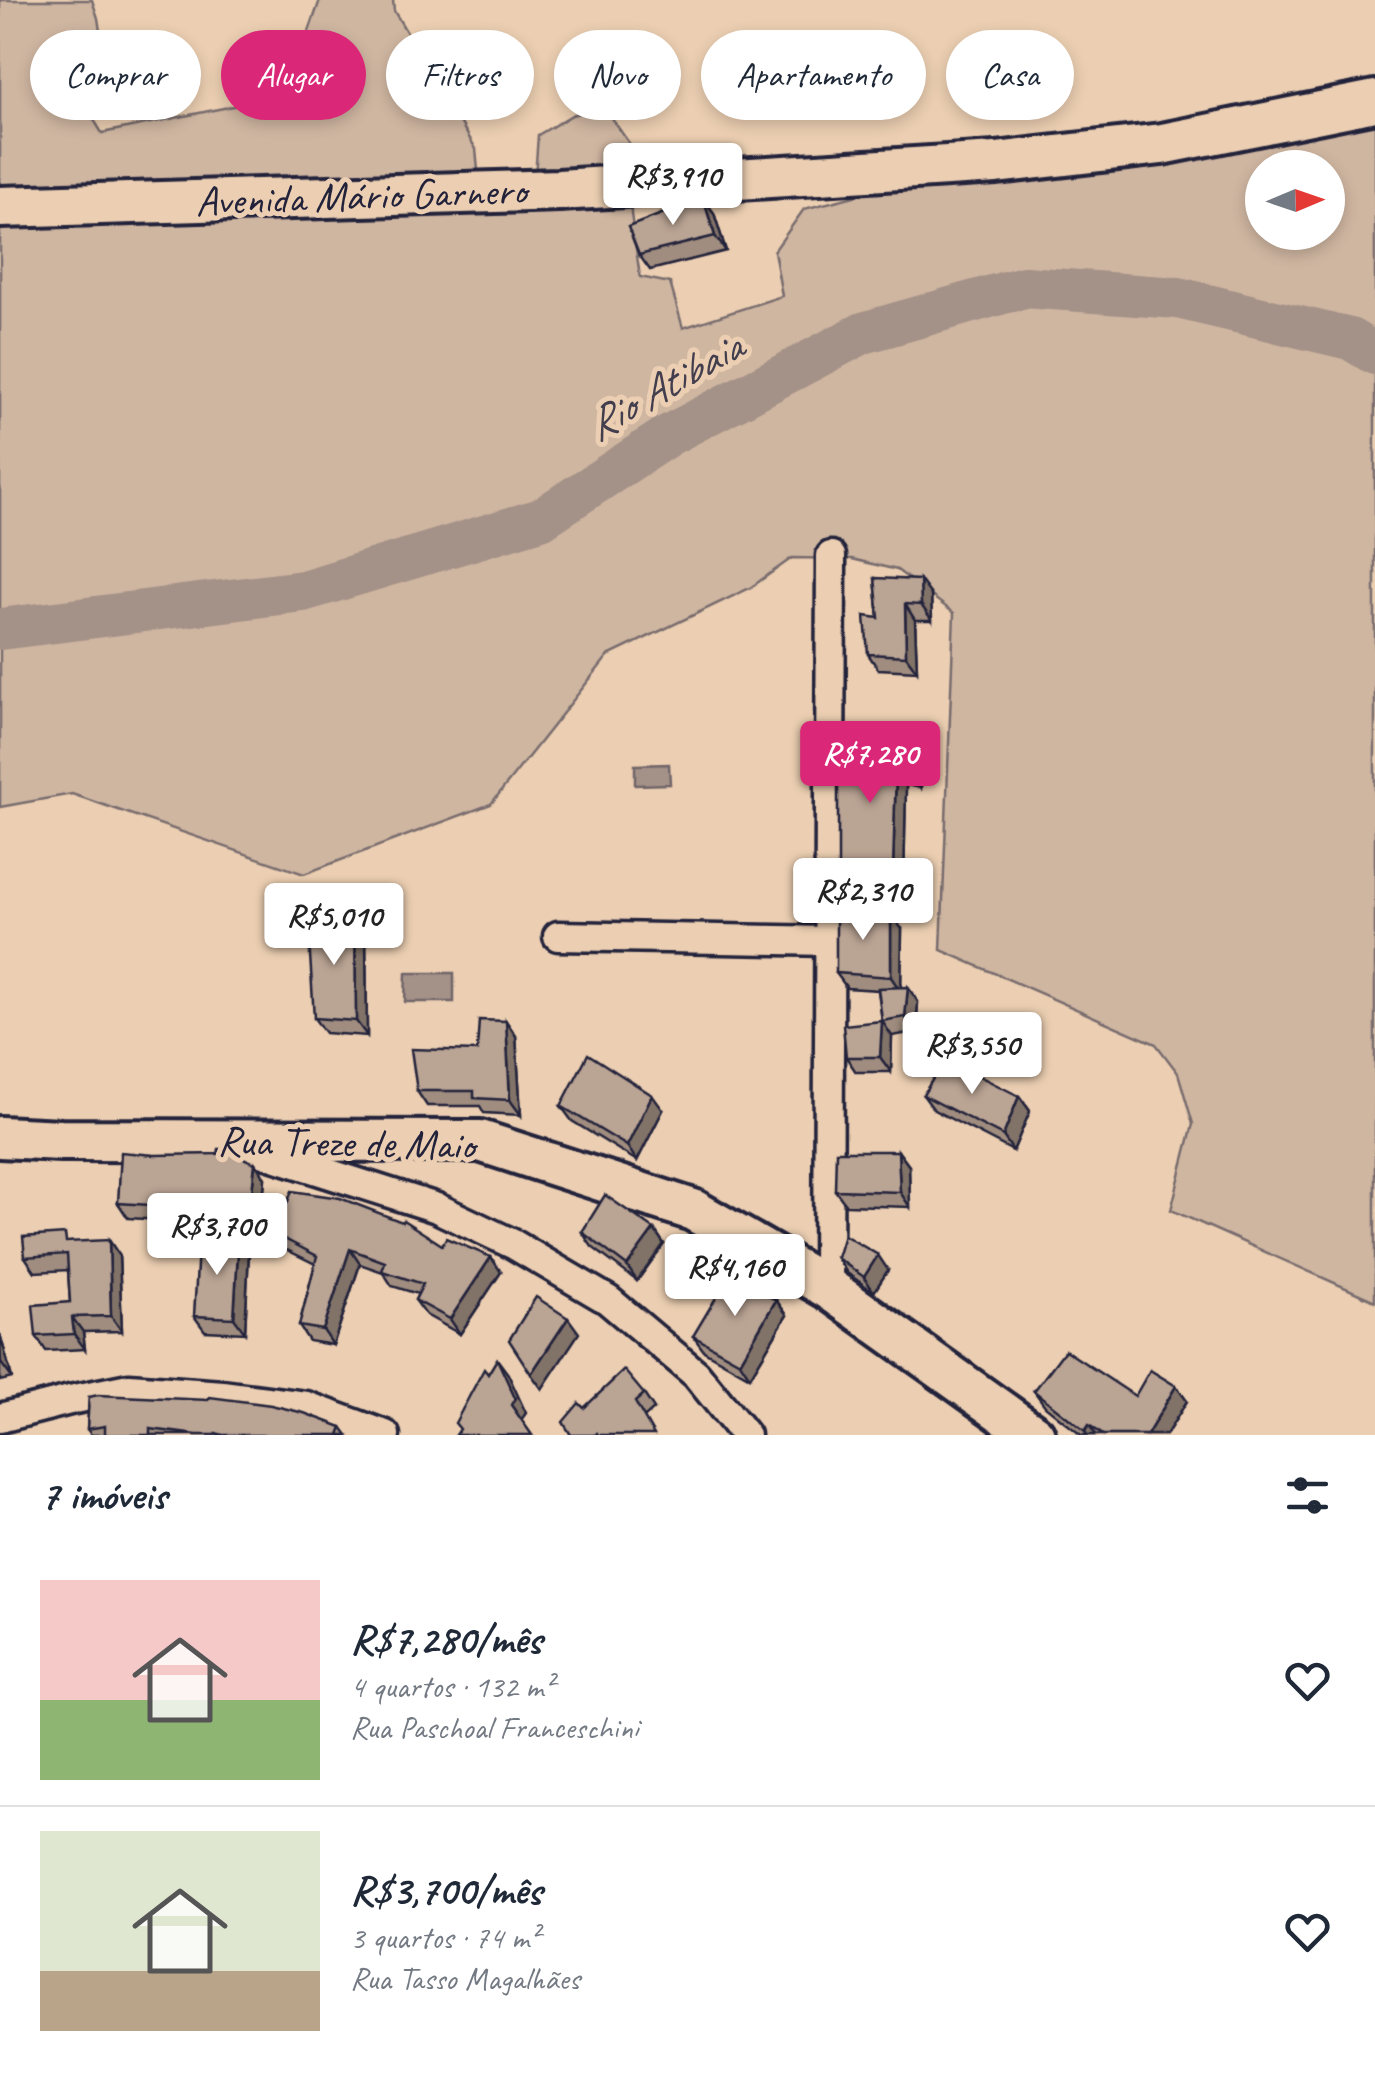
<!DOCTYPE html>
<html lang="pt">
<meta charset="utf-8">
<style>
body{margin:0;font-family:Caveat,sans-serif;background:#f6f6f7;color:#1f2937;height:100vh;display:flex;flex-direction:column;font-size:38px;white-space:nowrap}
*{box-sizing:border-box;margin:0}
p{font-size:32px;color:#747a83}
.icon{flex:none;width:55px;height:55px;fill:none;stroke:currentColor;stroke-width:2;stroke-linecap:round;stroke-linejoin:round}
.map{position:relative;height:1435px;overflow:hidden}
.details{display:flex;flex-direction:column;background:#fff;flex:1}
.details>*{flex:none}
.guide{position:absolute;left:30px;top:30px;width:1315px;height:90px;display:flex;gap:20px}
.needle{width:65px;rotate:88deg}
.controls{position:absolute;left:1245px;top:150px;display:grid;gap:20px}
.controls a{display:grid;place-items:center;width:100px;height:100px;border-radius:50%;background:#fff;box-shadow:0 5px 15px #0003;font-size:50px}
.price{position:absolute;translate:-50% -85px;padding:0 22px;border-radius:10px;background:#fff;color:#222;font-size:32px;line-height:65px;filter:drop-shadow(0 2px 5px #0008)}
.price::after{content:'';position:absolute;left:50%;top:60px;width:30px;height:22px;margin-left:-15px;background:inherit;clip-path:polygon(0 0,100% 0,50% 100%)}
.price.on{background:#db2777;color:#fff}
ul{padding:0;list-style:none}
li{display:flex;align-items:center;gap:30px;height:250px;padding:0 40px}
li+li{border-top:2px solid #e0e1e3}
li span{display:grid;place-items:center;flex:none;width:280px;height:200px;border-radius:0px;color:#555}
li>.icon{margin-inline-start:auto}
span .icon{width:120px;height:120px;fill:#fffc;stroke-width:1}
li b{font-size:42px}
h2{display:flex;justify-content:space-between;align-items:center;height:120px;padding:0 40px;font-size:42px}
.chip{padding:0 35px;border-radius:45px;background:#fff;box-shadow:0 5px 15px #0003;font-size:35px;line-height:90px}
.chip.on{background:#db2777;color:#fff}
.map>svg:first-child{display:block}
.green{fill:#cfb6a1;stroke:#786c6e;stroke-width:2.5;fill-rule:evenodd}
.water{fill:#a49187;stroke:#706569;stroke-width:2.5}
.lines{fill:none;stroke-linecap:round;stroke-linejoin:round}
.river{stroke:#a49187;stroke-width:42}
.street-casing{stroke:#22223b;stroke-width:35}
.secondary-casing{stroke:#22223b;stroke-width:48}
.street{stroke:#eccfb2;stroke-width:28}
.secondary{stroke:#eccfb2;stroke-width:40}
.wall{fill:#a08d7f;stroke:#22223b;stroke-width:2.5}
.shaded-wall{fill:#827368;stroke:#22223b;stroke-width:2.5}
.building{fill:#baa494;stroke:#22223b;stroke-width:2.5}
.labels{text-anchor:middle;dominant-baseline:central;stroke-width:10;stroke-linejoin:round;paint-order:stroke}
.street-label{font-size:42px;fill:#22223b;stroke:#eccfb2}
.water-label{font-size:45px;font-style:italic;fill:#423e4e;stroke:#eccfb2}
</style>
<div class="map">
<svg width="1375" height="1435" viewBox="0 0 1375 1435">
<rect width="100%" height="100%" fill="#eccfb2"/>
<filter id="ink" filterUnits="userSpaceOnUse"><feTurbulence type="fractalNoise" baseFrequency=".01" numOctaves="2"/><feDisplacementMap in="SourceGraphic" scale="20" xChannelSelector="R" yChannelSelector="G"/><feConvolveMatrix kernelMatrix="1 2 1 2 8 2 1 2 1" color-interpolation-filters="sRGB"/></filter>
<g filter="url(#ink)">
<path class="green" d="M0,0h92l6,18 9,58 -16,39 11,18 180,-37 25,-59 13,-37h73l1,11 82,138 3,32 56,-4 3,-42 34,-20 31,-9 28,40v68l9,63 30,6 13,45 99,-32 -8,-45 30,-42 310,-80 261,-18v1190l-204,-91 22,-86 -15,-51 -22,-29 -215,-94 13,-337 -57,-43 -45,-11 -60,-1 -42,30 -142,68 -117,148 -187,70 -232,-80 -72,13zM1262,168h66v64h-66z"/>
<g class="water">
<path d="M669,764l1,20 -35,1v-20z"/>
<path d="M406,973h48v29h-49z"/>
</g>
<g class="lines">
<path class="river" d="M0,629l303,-38 238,-72 128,-84 194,-102 161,-46 154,11 172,41 25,15"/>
<defs>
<g id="street">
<path d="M558,936l272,5"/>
<path d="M255,1150l182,58 76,36 95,56 88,74 49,61"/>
<path d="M828,1288l3,-732"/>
<path d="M0,1418l70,-18 59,-12 93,7 84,11 79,29"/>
</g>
<g id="secondary">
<path d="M0,207l559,-17 437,-27 166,-19 213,-43"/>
<path d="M0,1137l61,3 419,1 213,69 135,78 206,147"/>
</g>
</defs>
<use href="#street" class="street-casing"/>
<use href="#secondary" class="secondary-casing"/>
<use href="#street" class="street"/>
<use href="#secondary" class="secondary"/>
</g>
<g class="wall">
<path d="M703,198l11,15 12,38 -76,19 -11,-15z"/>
<path d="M875,578l56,17 1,25h-17l2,51 -39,-2 -10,-15 11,-36z"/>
<path d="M912,737l11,15 -2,36 -15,-3 -2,100 -56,-1 -10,-15 51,-112z"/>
<path d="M902,929l-1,58 17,15 -2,30 -24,4 -1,36h-35l-10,-15 36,-36 -4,-31 -31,-2 -11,-15z"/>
<path d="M366,931l1,105 -42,-3 -11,-15z"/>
<path d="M506,1021l10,15 5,79 -37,-2 -4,-7h-53l-10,-15 60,-40z"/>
<path d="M923,1095l96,1 11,15 -17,40 -79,-41z"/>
<path d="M561,1106l102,4 -26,51 -65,-40z"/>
<path d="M898,1151l11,15 1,41 -64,-2 -11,-15z"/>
<path d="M255,1163l10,15 -4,49 -37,-2 -5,-7h-58v2l-33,-2 -10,-15z"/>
<path d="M654,1229l10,15 -27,37 -45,-34 -10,-15z"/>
<path d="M275,1234l167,11 59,27 -41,62 -34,-19 -11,-15 3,-6 -26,-8 -9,-14 -23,-8 -27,81 -24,-4 -10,-15 16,-62 -30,-15z"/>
<path d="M71,1242l48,13 3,76 -39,1 2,17 -39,2 -10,-15 34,-34 -2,-32 -33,2 -10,-15z"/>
<path d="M249,1250l-4,83 -40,-2 -11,-15z"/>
<path d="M837,1258l51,12 -14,22 -27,-19z"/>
<path d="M776,1300l11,15 -37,62 -46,-26 -11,-15z"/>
<path d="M0,1334l12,44 -12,3z"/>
<path d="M1176,1386l11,15 -21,34h-85l-36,-29 -11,-15 101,5z"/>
<path d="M644,1394l10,15 -9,8 -61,-9z"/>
<path d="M89,1397l253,30 6,8h-257l-4,-6z"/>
</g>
<g class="shaded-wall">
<path d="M703,198l11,15 12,38 -11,-15z"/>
<path d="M920,580l11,15 1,25 -11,-15z"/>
<path d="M905,604l10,16 2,51 -11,-15z"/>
<path d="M912,737l11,15 -2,36 -10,-15z"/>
<path d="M896,770l10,15 -2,100 -11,-15z"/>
<path d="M891,914l11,15 -1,63 -10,-15z"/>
<path d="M355,916l11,15 1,105 -11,-15z"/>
<path d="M908,987l10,15 -2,30 -11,-15z"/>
<path d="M506,1021l10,15 5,79 -11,-15z"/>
<path d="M882,1021l10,15 -1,36 -11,-15z"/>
<path d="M652,1095l11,15 -26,51 -10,-15z"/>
<path d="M1019,1096l11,15 -17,40 -10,-15z"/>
<path d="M898,1151l11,15 1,41 -10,-15z"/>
<path d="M255,1163l10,15 -4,49 -11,-15z"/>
<path d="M654,1229l10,15 -27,37 -10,-15z"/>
<path d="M239,1235l10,15 -4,83 -11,-15z"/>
<path d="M109,1240l10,15 3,76 -11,-15z"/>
<path d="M350,1249l10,15 -27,81 -10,-15z"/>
<path d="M878,1255l10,15 -14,22 -10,-15z"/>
<path d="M491,1257l10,15 -41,62 -10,-15z"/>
<path d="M776,1300l11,15 -37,62 -10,-15z"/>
<path d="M72,1317l11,15 2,17 -11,-15z"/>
<path d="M568,1318l11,15 -37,56 -11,-15z"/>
<path d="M0,1334l12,44 -11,-15z"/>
<path d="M497,1359l11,15 18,39 -5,7 -10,-15z"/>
<path d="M1176,1386l11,15 -21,34h-19z"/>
<path d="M1089,1425l7,10h-9l-2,-4z"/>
</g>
<g class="building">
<path d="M703,198l12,38 -76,19 -11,-28z"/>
<path d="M875,578l45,2 1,25 -16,-1 1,52 -38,-2 -3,-38 14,2z"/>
<path d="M887,734l25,3 -1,36 -15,-3 -3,100 -55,-1v-112h51z"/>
<path d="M836,908l55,6v63l-55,-4z"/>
<path d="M355,916l1,105 -42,-3 -6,-95z"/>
<path d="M908,987l-3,30 -23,4 -4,-33z"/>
<path d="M479,1020l27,1 4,79 -36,-2v-7h-57l-6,-42 66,2z"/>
<path d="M882,1021l-2,36h-34l-3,-32z"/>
<path d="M588,1054l64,41 -25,51 -66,-40z"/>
<path d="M945,1059l74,37 -16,40 -80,-41z"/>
<path d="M219,1149h3l33,14 -5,49 -37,-2 1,-8 -64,1v2l-32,-2 3,-51 34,3 63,-1z"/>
<path d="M836,1151h62l2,41 -65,-2z"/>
<path d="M292,1191l48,7 62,24 1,-2 39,25 4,-7 45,19 -41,62 -35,-19 8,-16 -41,-13 3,-9 -35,-13 -27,81 -24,-4 18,-70 -42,-22z"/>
<path d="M605,1195l49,34 -27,37 -45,-34z"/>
<path d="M65,1234l1,8 43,-2 2,76 -39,1 2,17 -38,2 -3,-31 37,-3 -3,-48 -42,3 -2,-20z"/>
<path d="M239,1235l-5,83 -40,-2 4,-68 12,1 1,-13z"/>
<path d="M844,1235l34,20 -14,22 -27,-19z"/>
<path d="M729,1276l47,24 -36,62 -47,-26z"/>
<path d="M536,1297l32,21 -37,56 -22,-34z"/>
<path d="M1065,1350l70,46 15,-26 26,16 -29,49h-44l-14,-10 -4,6 -51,-40z"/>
<path d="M497,1359l18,39 -4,7 21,30h-76l4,-6 -5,-6 29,-54 4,5z"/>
<path d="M624,1370l20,24 -9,8 19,33h-56l-1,-2 -2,2h-24l-8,-13 16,-19 5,5z"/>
<path d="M98,1395l110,5 2,-3 61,8 33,8 38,14 -3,8h-116l-7,-2 -1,2h-18l-47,-6v6h-45v-9l-18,3 2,-32z"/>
</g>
</g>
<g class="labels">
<g class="street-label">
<text transform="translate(361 196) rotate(-2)">Avenida Mário Garnero</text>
<text transform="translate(346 1143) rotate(1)">Rua Treze de Maio</text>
</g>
<g class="water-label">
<text transform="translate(664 386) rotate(-30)">Rio Atibaia</text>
</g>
</g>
</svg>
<div class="controls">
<a><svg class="needle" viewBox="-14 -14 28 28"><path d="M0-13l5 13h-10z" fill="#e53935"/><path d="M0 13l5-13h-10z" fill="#747a83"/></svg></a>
</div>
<b class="price" style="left:673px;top:228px">R$3,910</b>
<b class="price on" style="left:870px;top:806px">R$7,280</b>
<b class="price" style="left:863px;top:943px">R$2,310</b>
<b class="price" style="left:334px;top:968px">R$5,010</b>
<b class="price" style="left:972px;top:1097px">R$3,550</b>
<b class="price" style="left:217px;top:1278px">R$3,700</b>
<b class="price" style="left:735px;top:1319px">R$4,160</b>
<div class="guide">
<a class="chip">Comprar</a>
<a class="chip on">Alugar</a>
<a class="chip">Filtros</a>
<a class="chip">Novo</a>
<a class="chip">Apartamento</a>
<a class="chip">Casa</a>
</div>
</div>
<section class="details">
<h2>7 imóveis<svg class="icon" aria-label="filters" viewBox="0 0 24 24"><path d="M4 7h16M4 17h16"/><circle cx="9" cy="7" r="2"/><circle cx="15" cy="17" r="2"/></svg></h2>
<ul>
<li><span style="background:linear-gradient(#f6c9c9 60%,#8fb573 0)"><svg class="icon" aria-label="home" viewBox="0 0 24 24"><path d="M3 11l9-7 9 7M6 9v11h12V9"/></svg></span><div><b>R$7,280/mês</b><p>4 quartos · 132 m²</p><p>Rua Paschoal Franceschini</p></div><svg class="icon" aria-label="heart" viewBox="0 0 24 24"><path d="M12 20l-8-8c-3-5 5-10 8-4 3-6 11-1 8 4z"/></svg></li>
<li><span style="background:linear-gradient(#dfe7d0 70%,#b9a48a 0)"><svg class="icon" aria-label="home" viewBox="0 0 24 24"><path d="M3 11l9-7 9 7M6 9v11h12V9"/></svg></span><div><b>R$3,700/mês</b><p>3 quartos · 74 m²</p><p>Rua Tasso Magalhães</p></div><svg class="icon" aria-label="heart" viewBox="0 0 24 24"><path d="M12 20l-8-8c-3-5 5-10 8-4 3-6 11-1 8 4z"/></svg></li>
</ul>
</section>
